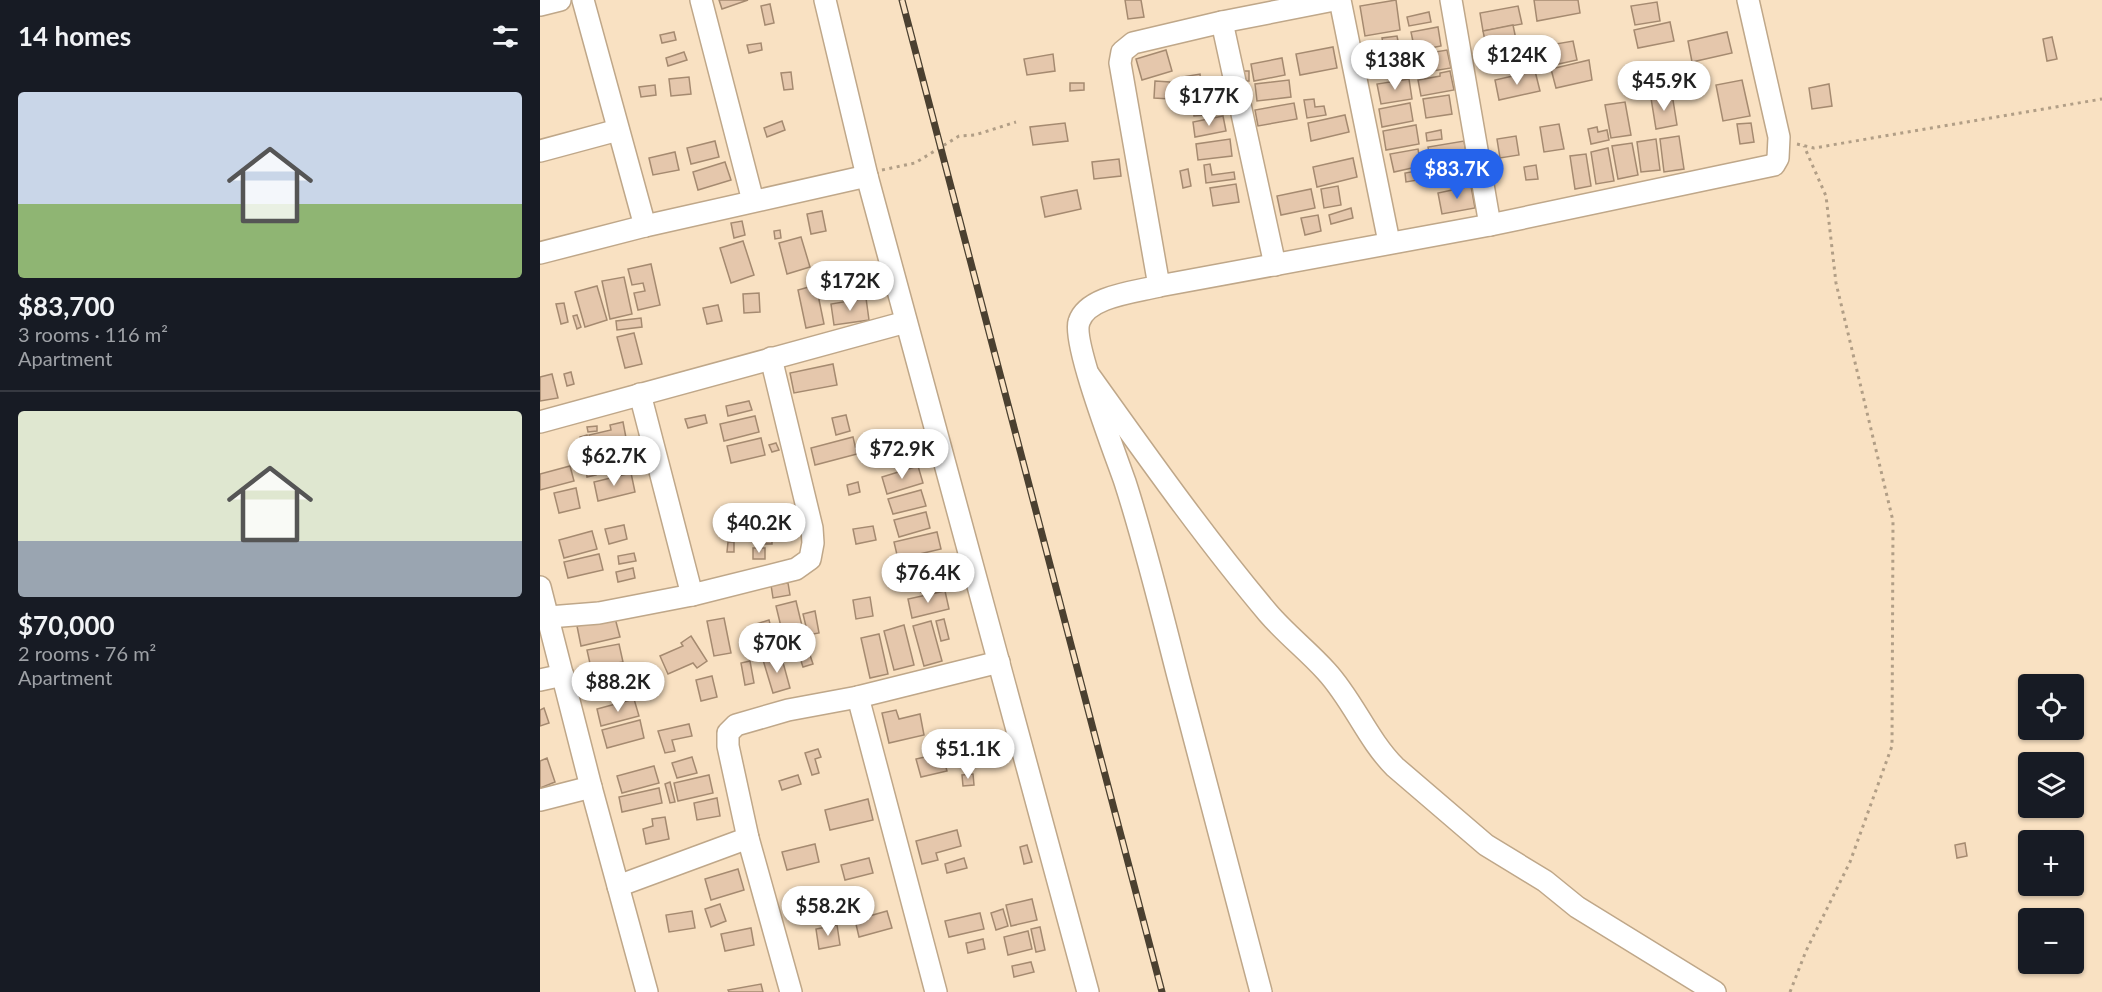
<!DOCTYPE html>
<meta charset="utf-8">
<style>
body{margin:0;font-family:Lato,sans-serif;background:#20242c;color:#f1f3f6;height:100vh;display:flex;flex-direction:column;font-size:22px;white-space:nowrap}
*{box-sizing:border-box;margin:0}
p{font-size:20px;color:#9ea1a6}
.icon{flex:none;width:33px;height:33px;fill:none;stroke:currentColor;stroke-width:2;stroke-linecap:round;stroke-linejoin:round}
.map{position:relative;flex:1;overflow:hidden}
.details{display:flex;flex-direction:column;background:#171b24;width:540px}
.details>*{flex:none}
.controls{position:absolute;left:1478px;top:674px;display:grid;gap:12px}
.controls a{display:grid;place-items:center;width:66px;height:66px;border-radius:6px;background:#171b24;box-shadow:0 2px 4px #0004;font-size:30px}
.price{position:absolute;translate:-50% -51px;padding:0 14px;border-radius:21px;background:#fff;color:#222;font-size:20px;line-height:39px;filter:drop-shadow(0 2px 3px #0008)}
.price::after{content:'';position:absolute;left:50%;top:36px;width:18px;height:14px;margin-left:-9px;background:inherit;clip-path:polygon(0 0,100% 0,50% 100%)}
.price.current{background:#2563eb;color:#fff}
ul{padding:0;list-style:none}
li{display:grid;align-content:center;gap:12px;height:318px;padding:0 18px}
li+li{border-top:2px solid #363941}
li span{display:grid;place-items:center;height:186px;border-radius:6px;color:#555}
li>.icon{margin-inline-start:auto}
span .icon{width:108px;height:108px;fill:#fffc;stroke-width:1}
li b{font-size:26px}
h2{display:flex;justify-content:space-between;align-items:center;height:72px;padding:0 18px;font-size:26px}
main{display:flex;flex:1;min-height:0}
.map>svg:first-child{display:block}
.building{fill:#e5c7ac;stroke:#a58a70;stroke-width:1.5}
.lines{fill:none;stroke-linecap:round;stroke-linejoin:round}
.minor-casing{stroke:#bfa789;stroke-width:24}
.path{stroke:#b19e86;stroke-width:3;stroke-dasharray:3 4.5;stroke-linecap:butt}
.minor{stroke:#fff;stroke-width:21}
.rail-casing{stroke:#4b4030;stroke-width:7}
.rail{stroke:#f9e1c2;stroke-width:4.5;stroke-dasharray:14;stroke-linecap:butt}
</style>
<main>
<section class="details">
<h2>14 homes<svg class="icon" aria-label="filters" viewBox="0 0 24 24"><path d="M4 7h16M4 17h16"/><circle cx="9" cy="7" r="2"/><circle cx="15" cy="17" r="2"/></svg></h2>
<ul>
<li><span style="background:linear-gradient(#c9d6e8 60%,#8fb573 0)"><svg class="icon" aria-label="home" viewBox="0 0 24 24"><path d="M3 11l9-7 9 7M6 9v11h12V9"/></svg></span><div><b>$83,700</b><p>3 rooms · 116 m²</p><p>Apartment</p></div></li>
<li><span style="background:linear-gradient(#dfe7d0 70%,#9aa5b1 0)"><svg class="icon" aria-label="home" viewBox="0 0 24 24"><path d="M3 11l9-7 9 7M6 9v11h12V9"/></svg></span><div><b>$70,000</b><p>2 rooms · 76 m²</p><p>Apartment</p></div></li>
</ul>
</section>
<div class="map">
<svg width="1562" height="992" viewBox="0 0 1562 992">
<rect width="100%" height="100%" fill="#f9e1c2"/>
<g class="building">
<path d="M179,0h29l-26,9z"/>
<path d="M585,0h16l3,17 -16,2z"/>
<path d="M856,0l4,30 -35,6 -5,-30z"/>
<path d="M994,0h44l2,13 -43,8z"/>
<path d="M1117,2l3,19 -25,4 -4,-19z"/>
<path d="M230,4l4,19 -9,2 -4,-19z"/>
<path d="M978,6l4,18 -39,7 -3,-18z"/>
<path d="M889,12l2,10 -22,4 -2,-9z"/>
<path d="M1130,22l4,19 -36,7 -4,-18z"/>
<path d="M973,25l5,24 -30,6 -5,-24z"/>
<path d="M898,27l3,19 -26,5 -4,-19z"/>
<path d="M134,32l2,8 -14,3 -2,-8z"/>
<path d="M1187,32l5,21 -40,9 -4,-21z"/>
<path d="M857,36l2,10 -15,3 -2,-11z"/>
<path d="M1512,37l5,22 -10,2 -4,-22z"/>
<path d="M1033,41l4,19 -23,5 -4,-20z"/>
<path d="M221,43l1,7 -13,3 -2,-8z"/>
<path d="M859,46l1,9 -15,3 -1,-9z"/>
<path d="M793,47l4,21 -37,7 -4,-21z"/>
<path d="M626,50l6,21 -30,9 -6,-21z"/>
<path d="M907,50l4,18 -36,6 -4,-18z"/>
<path d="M144,52l3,8 -19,6 -2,-8z"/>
<path d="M513,54l2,17 -28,4 -3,-16z"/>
<path d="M742,58l3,17 -31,6 -3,-17z"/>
<path d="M1049,60l3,20 -36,8 -5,-19z"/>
<path d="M865,63l2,11 -19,3 -2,-11z"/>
<rect x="703" y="71" width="6" height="10"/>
<path d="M910,71l4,19 -33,6 -3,-16 22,-4v-3z"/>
<path d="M995,71l5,20 -41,9 -4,-20z"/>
<path d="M251,72l2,17 -9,1 -3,-17z"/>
<path d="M660,74l1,10 6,-2 2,7 -24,6 -3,-18z"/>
<path d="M149,77l2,17 -20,2 -2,-17z"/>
<path d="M869,79l3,20 -31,5 -4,-20z"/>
<path d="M749,80l2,17 -34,4 -2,-17z"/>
<path d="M1202,80l8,36 -27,5 -7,-36z"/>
<path d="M615,81l15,1v17l-16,-1z"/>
<path d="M530,83h14v7l-14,1z"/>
<path d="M1289,84l3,22 -20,3 -3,-21z"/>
<path d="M115,85l1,10 -15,2 -2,-10z"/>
<path d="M1132,94l5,31 -21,4 -5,-31z"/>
<path d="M909,95l3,19 -26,4 -3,-19z"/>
<path d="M774,99l1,8 9,-1 2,9 -19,3 -3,-18z"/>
<path d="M1085,102l6,33 -20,3 -6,-33z"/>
<path d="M754,103l3,16 -39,7 -3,-16z"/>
<path d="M870,103l3,18 -31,6 -3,-18z"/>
<path d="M653,108h12l1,7 -12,1z"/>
<path d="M805,115l4,17 -38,9 -3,-18z"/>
<path d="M683,116l3,15 -31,6 -2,-15z"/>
<path d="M242,121l3,9 -18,7 -3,-9z"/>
<path d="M525,123l3,18 -35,4 -3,-18z"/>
<path d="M1211,123l3,19 -14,2 -3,-20z"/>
<path d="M1019,124l5,25 -20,3 -4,-25z"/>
<path d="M876,125l3,19 -33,6 -3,-19z"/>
<path d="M1057,127l1,5 9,-2 2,10 -18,4 -3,-15z"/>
<path d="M901,130l1,9 -15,2 -1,-8z"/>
<path d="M976,136l3,19 -19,3 -3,-19z"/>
<path d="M1139,136l5,33 -20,3 -4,-33z"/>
<path d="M690,139l2,17 -34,4 -2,-16z"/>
<path d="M1116,139l4,31 -19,2 -4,-30z"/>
<path d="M175,141l4,16 -28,7 -4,-16z"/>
<path d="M924,141l3,18 -36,6 -3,-18z"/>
<path d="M1092,143l6,32 -20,4 -6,-33z"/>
<path d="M1068,148l6,33 -18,3 -5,-32z"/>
<path d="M878,149l3,17 -27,6 -4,-18z"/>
<path d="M135,152l4,18 -26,5 -4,-17z"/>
<path d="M1046,154l5,32 -16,3 -5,-33z"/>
<path d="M813,158l4,19 -40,10 -4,-20z"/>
<path d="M579,159l2,17 -27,3 -2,-17z"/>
<path d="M185,162l6,18 -33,10 -5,-18z"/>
<path d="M670,164l2,11 22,-3 1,7 -29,4 -2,-18z"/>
<path d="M996,165l2,14 -12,1 -2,-13z"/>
<path d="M648,169l3,17 -8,2 -3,-17z"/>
<path d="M882,170l2,9 -18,3 -1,-9z"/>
<path d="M696,184l3,18 -26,4 -3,-18z"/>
<path d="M798,186l3,19 -17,3 -3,-19z"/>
<path d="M931,186l4,22 -33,6 -4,-21z"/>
<path d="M771,189l4,19 -34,7 -4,-19z"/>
<path d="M537,190l4,19 -36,8 -4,-20z"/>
<path d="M811,208l2,10 -22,6 -2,-9z"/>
<path d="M282,211l4,20 -15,3 -4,-20z"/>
<path d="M778,215l3,16 -16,4 -4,-17z"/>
<path d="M202,221l3,14 -11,3 -3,-15z"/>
<path d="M240,230l1,8 -6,1 -1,-8z"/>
<path d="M261,237l9,30 -23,7 -8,-31z"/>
<path d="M203,241l11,34 -23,8 -11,-35z"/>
<path d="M111,264l9,41 -22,5 -4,-17 11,-2 -2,-8 -11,2 -4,-16z"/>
<path d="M302,270l4,17 -19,4 -4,-17z"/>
<path d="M84,277l8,37 -22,5 -8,-38z"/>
<path d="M276,285l8,39 -18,4 -8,-38z"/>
<path d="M57,286l10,34 -22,7 -10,-35z"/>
<path d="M338,290l1,7 -10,1v-7z"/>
<path d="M219,293l1,19 -16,1 -1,-19z"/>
<path d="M326,298l3,22 -35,5 -3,-21z"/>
<path d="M24,303l4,19 -7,2 -5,-20z"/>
<path d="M178,305l4,16 -15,3 -4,-16z"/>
<path d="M37,315l4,12 -4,2 -4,-13z"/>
<path d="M101,318l1,9 -25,3 -1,-9z"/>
<path d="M94,333l8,31 -17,4 -8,-31z"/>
<path d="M293,364l4,21 -43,8 -4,-20z"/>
<path d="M31,372l3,12 -7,2 -3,-12z"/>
<path d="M12,374l6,24 -18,3v-24z"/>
<path d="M209,401l3,9 -24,6 -2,-10z"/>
<path d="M165,415l2,8 -19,5 -3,-9z"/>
<path d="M306,415l4,16 -14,4 -4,-17z"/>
<path d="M215,416l4,16 -35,9 -4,-17z"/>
<path d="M83,422l4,21 -33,9 -5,-17 22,-5 -1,-5z"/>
<path d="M57,426v5l-9,1 -1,-5z"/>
<path d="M47,435l3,15 -7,2 -3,-15z"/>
<path d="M313,437l4,17 -42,11 -4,-17z"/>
<path d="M221,438l4,17 -34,8 -4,-17z"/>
<path d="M236,443l3,7 -7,2 -3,-7z"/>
<path d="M53,460l3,15 -9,2 -2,-16z"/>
<path d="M30,466l4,15 -34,9v-16z"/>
<path d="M378,466l5,17 -36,11 -5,-17z"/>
<path d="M91,473l4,19 -37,9 -4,-19z"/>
<path d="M318,482l2,10 -11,3 -2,-10z"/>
<path d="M36,488l4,20 -21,5 -5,-20z"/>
<path d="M381,490l5,16 -33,8 -5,-15z"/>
<path d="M386,512l4,16 -31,9 -5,-17z"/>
<path d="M84,525l3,14 -18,5 -4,-15z"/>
<path d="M333,526l3,14 -20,4 -3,-15z"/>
<path d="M52,531l5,18 -33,9 -5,-18z"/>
<path d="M397,532l4,17 -43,10 -4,-17z"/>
<rect x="222" y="534" width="10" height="10"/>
<path d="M188,542h6v10h-7z"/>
<rect x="213" y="548" width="12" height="11"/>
<path d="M94,553l2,8 -17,3 -1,-8z"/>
<path d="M59,554l4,16 -35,8 -4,-16z"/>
<path d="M396,558l4,18 -37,9 -4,-18z"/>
<path d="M93,568l2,10 -17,4 -2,-10z"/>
<path d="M394,580l2,8 -15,4 -2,-9z"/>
<path d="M403,580l1,7 -6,1 -1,-7z"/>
<path d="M248,583l2,12 -17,3 -2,-13z"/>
<path d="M405,591l4,18 -37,9 -4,-19z"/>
<path d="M330,597l3,19 -17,3 -3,-19z"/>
<path d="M256,601l7,29 -20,5 -7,-29z"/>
<path d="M275,611l4,22 -11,2 -5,-21z"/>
<path d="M75,618l5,19 -39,9 -4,-20z"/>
<path d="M184,618l7,35 -17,3 -7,-35z"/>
<path d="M404,619l5,20 -8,2 -5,-20z"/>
<path d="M229,620l5,19 -17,5 -4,-19z"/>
<path d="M391,621l11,40 -18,5 -11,-40z"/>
<path d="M364,625l10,40 -20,5 -10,-39z"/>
<path d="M339,634l9,40 -18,4 -9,-40z"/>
<path d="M151,636l16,25 -10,7 -4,-5 -25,11 -8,-18 23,-10 -2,-3z"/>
<path d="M79,644l4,18 -32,6 -4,-18z"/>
<path d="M268,649l5,15 -10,3 -5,-15z"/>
<path d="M241,655l9,33 -17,5 -10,-33z"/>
<path d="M210,661l4,22 -9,2 -4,-22z"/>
<path d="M87,665l3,17 -17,3 -3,-17z"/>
<path d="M172,676l5,21 -16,4 -5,-21z"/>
<path d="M94,699l5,17 -38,10 -4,-17z"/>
<path d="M4,708l5,15 -9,3v-16z"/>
<path d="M356,710l3,9 21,-5 4,21 -35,8 -7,-30z"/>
<path d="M100,720l4,18 -37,10 -5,-18z"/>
<path d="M149,724l3,12 -20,4 3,11 -10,2 -7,-22z"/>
<path d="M278,749l3,8 -6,2 4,14 -7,2 -7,-22z"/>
<path d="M402,753l5,18 -26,6 -5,-18z"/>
<path d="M152,757l5,16 -20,5 -5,-15z"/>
<path d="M7,758l8,24 -15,6v-27z"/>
<path d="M114,766l5,17 -37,10 -5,-17z"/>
<path d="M433,774l1,11 -11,1 -1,-11z"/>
<path d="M169,775l4,18 -35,8 -4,-18z"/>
<path d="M258,775l3,9 -19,6 -3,-9z"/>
<path d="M130,782l5,20 -5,1 -5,-19z"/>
<path d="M119,788l3,15 -40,9 -3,-15z"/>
<path d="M177,798l3,18 -23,4 -3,-17z"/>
<path d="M328,799l5,21 -43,10 -5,-20z"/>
<path d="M125,817l4,22 -23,5 -3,-15 10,-3 -1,-7z"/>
<path d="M417,830l4,16 -25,7 2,7 -16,4 -6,-23z"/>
<path d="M1425,843l2,13 -10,2 -2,-13z"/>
<path d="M275,844l4,18 -32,8 -5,-18z"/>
<path d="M487,845l5,17 -8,2 -4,-17z"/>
<path d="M329,858l4,15 -28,7 -4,-15z"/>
<path d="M424,858l3,10 -20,5 -2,-9z"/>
<path d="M198,869l6,21 -33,10 -6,-21z"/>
<path d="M316,892l4,17 -11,3 -5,-16z"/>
<path d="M290,899l3,20 -19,3 -3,-20z"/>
<path d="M492,899l5,21 -26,6 -5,-21z"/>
<path d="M180,904l6,17 -15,6 -6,-18z"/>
<path d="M463,909l5,17 -12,4 -5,-17z"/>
<path d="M152,911l3,17 -26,4 -3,-17z"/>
<path d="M347,911l5,17 -33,9 -4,-17z"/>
<path d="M440,913l4,16 -35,8 -4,-16z"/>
<path d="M297,925l3,20 -21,4 -3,-20z"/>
<path d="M500,927l5,23 -9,2 -5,-23z"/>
<path d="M211,928l3,17 -29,6 -4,-17z"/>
<path d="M488,931l4,18 -24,6 -4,-18z"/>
<path d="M443,939l2,10 -17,4 -2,-10z"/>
<path d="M491,962l3,10 -20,5 -2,-11z"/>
<path d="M221,984l2,8h-34l-1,-2z"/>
</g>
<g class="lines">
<defs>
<g id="minor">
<path d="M43,0l62,226"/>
<path d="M161,0l52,201"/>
<path d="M285,0l42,176 221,816"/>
<path d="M800,0l49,242"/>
<path d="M911,0l39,225"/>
<path d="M0,5l20,-5"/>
<path d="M682,22l-89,21 -11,9 -2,11 39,223 331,-61 284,-60 4,-7 1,-21 -31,-137"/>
<path d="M0,151l78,-21"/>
<path d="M0,253l105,-27 222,-50"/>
<path d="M735,265l-53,-243 112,-22"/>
<path d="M619,286c-23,6 -72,10 -80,36 -7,20 37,134 46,160 21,65 37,132 54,198 28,104 55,208 82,312"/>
<path d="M549,375c58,81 115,162 179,238 18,21 40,38 58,58 27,29 41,68 69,96l91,78 59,36 32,26 138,85"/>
<path d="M100,394l52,201 104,-26 14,-10 3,-16 -1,-15 -41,-170"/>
<path d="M0,422l366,-100"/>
<path d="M0,587l51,200 56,205"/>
<path d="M9,617l50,-4 93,-18"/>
<path d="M0,680l23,-5"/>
<path d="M318,697l78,295"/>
<path d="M0,800l51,-13"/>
<path d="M78,886l130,-48"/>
<path d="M251,992l-43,-154 -20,-92v-13l8,-8 52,-15 70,-13 141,-35"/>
</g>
</defs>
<use href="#minor" class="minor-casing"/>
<g class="path">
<path d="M1257,144l17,4 288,-49"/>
<path d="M342,170l33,-7 44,-27 16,-1 41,-13"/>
<path d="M1250,992l16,-41 44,-89 42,-116 1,-225 -57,-238 -10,-87 -22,-50"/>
</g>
<use href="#minor" class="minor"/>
<defs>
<path id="rail" d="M362,0l260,992"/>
</defs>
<use href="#rail" class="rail-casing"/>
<use href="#rail" class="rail"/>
</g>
</svg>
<div class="controls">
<a><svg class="icon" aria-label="locate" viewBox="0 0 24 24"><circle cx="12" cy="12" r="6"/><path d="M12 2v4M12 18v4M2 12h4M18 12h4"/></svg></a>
<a><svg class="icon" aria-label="layers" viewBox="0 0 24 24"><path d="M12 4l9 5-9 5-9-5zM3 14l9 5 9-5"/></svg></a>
<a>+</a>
<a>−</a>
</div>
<b class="price" style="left:977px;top:86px">$124K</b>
<b class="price" style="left:855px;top:91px">$138K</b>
<b class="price" style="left:1124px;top:112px">$45.9K</b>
<b class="price" style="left:669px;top:127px">$177K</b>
<b class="price current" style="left:917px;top:200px">$83.7K</b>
<b class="price" style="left:310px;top:312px">$172K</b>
<b class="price" style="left:362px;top:480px">$72.9K</b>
<b class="price" style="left:74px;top:487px">$62.7K</b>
<b class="price" style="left:219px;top:554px">$40.2K</b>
<b class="price" style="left:388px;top:604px">$76.4K</b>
<b class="price" style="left:237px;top:674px">$70K</b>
<b class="price" style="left:78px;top:713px">$88.2K</b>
<b class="price" style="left:428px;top:780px">$51.1K</b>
<b class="price" style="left:288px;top:937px">$58.2K</b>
</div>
</main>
